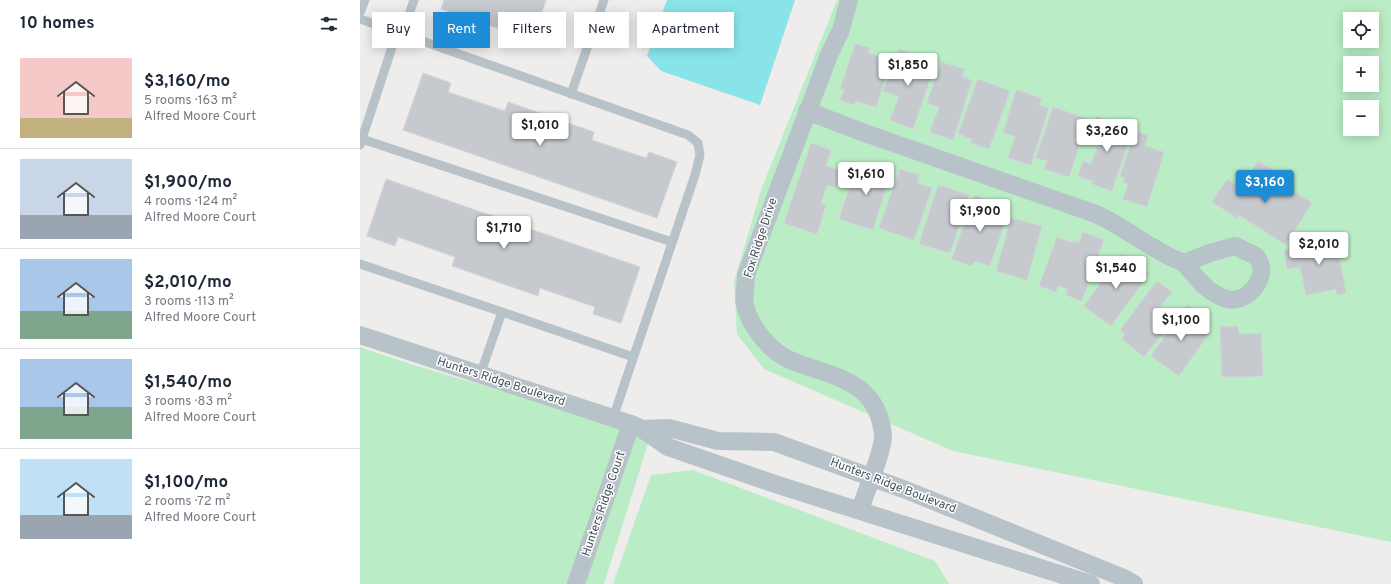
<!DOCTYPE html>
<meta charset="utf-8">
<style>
body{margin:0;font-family:Overpass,sans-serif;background:#f2f2f3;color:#1f2937;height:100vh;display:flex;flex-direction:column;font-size:15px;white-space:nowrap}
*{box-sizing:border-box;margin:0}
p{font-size:13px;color:#747a83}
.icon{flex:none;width:22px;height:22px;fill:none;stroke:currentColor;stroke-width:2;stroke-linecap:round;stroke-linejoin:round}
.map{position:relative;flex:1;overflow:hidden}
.side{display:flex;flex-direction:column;background:#fff;width:360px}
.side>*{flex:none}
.top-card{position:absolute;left:12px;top:12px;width:380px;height:36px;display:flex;gap:8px}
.tools{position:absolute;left:983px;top:12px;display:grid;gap:8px}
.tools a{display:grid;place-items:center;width:36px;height:36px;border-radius:0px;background:#fff;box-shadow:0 2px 10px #0003;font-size:20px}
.price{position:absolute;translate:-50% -34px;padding:0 9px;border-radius:4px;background:#fff;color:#222;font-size:13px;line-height:26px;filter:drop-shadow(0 1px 2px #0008)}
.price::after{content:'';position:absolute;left:50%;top:24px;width:12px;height:9px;margin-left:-6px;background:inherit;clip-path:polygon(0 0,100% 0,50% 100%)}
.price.current{background:#1d8dd8;color:#fff}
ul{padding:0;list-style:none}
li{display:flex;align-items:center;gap:12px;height:100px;padding:0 20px}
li+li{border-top:1px solid #e0e1e3}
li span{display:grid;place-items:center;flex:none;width:112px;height:80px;border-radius:0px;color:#555}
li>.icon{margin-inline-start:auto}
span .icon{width:48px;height:48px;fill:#fffc;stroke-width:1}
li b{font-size:17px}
h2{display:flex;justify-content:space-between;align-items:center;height:48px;padding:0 20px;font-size:17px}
.pill{padding:0 14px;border-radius:0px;background:#fff;box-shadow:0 2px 10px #0003;font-size:14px;line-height:36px}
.pill.current{background:#1d8dd8;color:#fff}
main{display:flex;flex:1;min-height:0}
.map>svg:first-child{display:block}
.green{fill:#baedc5;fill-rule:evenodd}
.water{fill:#88e4e9}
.building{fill:#c6cacf;stroke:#d0d3d8}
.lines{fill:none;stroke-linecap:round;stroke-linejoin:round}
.lane{stroke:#b7c3c9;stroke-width:9}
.street{stroke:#b7c3c9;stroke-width:18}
.labels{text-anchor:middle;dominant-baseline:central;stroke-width:3;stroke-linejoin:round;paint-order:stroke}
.street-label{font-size:12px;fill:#455259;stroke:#fff}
</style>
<main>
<section class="side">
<h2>10 homes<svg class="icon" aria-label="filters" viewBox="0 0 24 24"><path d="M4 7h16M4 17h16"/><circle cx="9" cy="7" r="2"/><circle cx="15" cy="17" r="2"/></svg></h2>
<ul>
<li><span style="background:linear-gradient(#f6c9c9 75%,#c2b280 0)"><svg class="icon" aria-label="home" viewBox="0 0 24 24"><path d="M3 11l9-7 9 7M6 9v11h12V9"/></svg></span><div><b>$3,160/mo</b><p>5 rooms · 163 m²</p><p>Alfred Moore Court</p></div></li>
<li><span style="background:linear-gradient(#c9d6e8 70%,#9aa5b1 0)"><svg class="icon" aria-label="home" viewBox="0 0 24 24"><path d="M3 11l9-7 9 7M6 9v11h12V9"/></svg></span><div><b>$1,900/mo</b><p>4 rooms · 124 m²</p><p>Alfred Moore Court</p></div></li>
<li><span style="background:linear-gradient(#a9c7e8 65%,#7fa58c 0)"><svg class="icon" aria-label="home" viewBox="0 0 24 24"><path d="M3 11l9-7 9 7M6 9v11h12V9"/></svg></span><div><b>$2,010/mo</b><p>3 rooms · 113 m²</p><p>Alfred Moore Court</p></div></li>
<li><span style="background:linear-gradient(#a9c7e8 60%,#7fa58c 0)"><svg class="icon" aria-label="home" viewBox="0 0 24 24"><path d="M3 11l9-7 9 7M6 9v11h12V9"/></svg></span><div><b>$1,540/mo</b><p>3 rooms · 83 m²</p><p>Alfred Moore Court</p></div></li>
<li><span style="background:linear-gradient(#bfe0f5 70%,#9aa5b1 0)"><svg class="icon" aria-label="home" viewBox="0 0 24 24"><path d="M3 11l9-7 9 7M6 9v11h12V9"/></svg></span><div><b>$1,100/mo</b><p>2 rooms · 72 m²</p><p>Alfred Moore Court</p></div></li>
</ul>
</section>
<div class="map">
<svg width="1031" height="584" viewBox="0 0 1031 584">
<rect width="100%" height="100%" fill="#efecec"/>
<g class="green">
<path d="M477,0h554v542l-438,-91 -189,-82 -27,-35 -3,-52 27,-92zM990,19h22v22h-22zM990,63h22v22h-22zM990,107h22v22h-22z"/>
<path d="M0,347c95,34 195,55 290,90l-46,147h-244z"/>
<path d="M333,470l242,91 14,23h-336l38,-109z"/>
</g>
<path class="water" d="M307,0h128l-35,105 -99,-34 -14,-15z"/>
<g class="building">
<path d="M84,0h102l-14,40 -91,-31z"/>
<path d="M495,44l15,4 -2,5 23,8 -15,46 -20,-6 -2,4 -14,-5 4,-11h-4z"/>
<path d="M539,49l25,9 -2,6 12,4 -21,61 -23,-9 9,-24 -16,-5z"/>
<path d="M581,62l24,7 -3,8 10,3 -19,60 -23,-8 9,-25 -12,-4z"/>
<path d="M63,73l28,10 -3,9 57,19 3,-9 86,30 -2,8 54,18 3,-6 28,10 -20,56 -254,-88z"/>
<path d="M618,79l32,12 -21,58 -18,-6 1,-4 -14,-5z"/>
<path d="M656,90l26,8 -3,7 10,3 -18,57 -23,-7 7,-22 -12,-3z"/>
<path d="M693,107l35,12 -19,58 -25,-8 3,-8 -11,-3z"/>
<path d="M736,116l37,12 -21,63 -20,-7 1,-3 -15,-5 5,-15 8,3 8,-23 -9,-3z"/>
<path d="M775,131l13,4 -3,11 19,6 -17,55 -24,-8 5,-15 -4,-1 1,-5 -5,-2z"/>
<path d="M451,143l20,7 -5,16 16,5 -6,17 -9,-3 -6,18 5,2 -9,29 -33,-11z"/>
<path d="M898,161l25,15 -4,6 33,21 -26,42 -47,-30 -2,3 -25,-16 15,-23 21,14 10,-15 -8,-5z"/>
<path d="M519,164l13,4 -19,62 -34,-11 18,-54 19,7z"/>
<path d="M540,169l19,6 -2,8 15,5 -18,52 -35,-12z"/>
<path d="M26,179l254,88 -19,56 -28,-9 2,-7 -55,-19 -2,8 -86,-30 3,-9 -57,-20 -3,9 -28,-10z"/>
<path d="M578,185l31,10 -19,58 -31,-9z"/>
<path d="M614,195l20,7 -2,8 15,6 -17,50 -16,-5 -2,5 -20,-7z"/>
<path d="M651,218l31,8 -15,54 -31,-9z"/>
<path d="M723,232l21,8 -22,61 -16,-6 2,-6 -10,-3 -2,6 -17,-6 18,-49 16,6 1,-2 5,2z"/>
<path d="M982,239l3,15 -6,1 7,38 -9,2 -1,-6 -30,6 -6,-28 -13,2 -3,-19z"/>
<path d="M762,254l27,20 -38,52 -27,-20z"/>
<path d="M797,281l15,11 -14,17 14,11 -28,37 -22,-18 3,-5 -5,-4z"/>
<path d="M827,305l17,12 -7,9 13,6 -31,44 -28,-20z"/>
<path d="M878,326l1,8 22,-1 2,43 -41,1 -2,-50z"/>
</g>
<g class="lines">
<g class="lane">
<path d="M0,13l5,-13"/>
<path d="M0,19l328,116 10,8 2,12 -5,20 -82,243"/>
<path d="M42,34l12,-34"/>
<path d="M211,94l33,-94"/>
<path d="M2,139l310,103"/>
<path d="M0,145l37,-113"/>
<path d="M0,264l142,48 -22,63"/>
<path d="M142,312l131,45"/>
</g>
<g class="street">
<path d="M489,0l-8,30 -12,25 -83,220c0,9 -3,21 -1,30 5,22 25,46 45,55 41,17 88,19 93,75 1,14 -18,59 -23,75"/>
<path d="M447,111l55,21 234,82c31,14 56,37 88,49"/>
<path d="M875,246l21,10c2,3 5,8 5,11 3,17 -18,37 -34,32 -19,-5 -31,-22 -43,-36l26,-10z"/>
<path d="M0,335l271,89 11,5 26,18 107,37 316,100"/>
<path d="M282,429l27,-1 49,13 56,1 132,48 218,88 10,6"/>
<path d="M216,584l55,-160"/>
</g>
</g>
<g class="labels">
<g class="street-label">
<text transform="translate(401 238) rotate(-72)">Fox Ridge Drive</text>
<text transform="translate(141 382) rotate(18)">Hunters Ridge Boulevard</text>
<text transform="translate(533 486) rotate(21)">Hunters Ridge Boulevard</text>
<text transform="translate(244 504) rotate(-71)">Hunters Ridge Court</text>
</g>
</g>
</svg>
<div class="tools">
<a><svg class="icon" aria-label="locate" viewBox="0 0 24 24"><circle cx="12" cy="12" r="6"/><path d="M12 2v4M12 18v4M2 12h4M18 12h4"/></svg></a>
<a>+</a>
<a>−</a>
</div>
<b class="price" style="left:548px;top:87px">$1,850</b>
<b class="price" style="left:180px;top:147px">$1,010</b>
<b class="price" style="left:747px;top:153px">$3,260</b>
<b class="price" style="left:506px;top:196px">$1,610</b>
<b class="price current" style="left:905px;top:204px">$3,160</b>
<b class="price" style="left:620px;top:233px">$1,900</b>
<b class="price" style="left:144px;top:250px">$1,710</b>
<b class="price" style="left:959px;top:266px">$2,010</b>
<b class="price" style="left:756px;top:290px">$1,540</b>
<b class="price" style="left:821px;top:342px">$1,100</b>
<div class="top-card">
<a class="pill">Buy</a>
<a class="pill current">Rent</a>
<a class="pill">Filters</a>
<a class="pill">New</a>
<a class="pill">Apartment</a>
</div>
</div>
</main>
